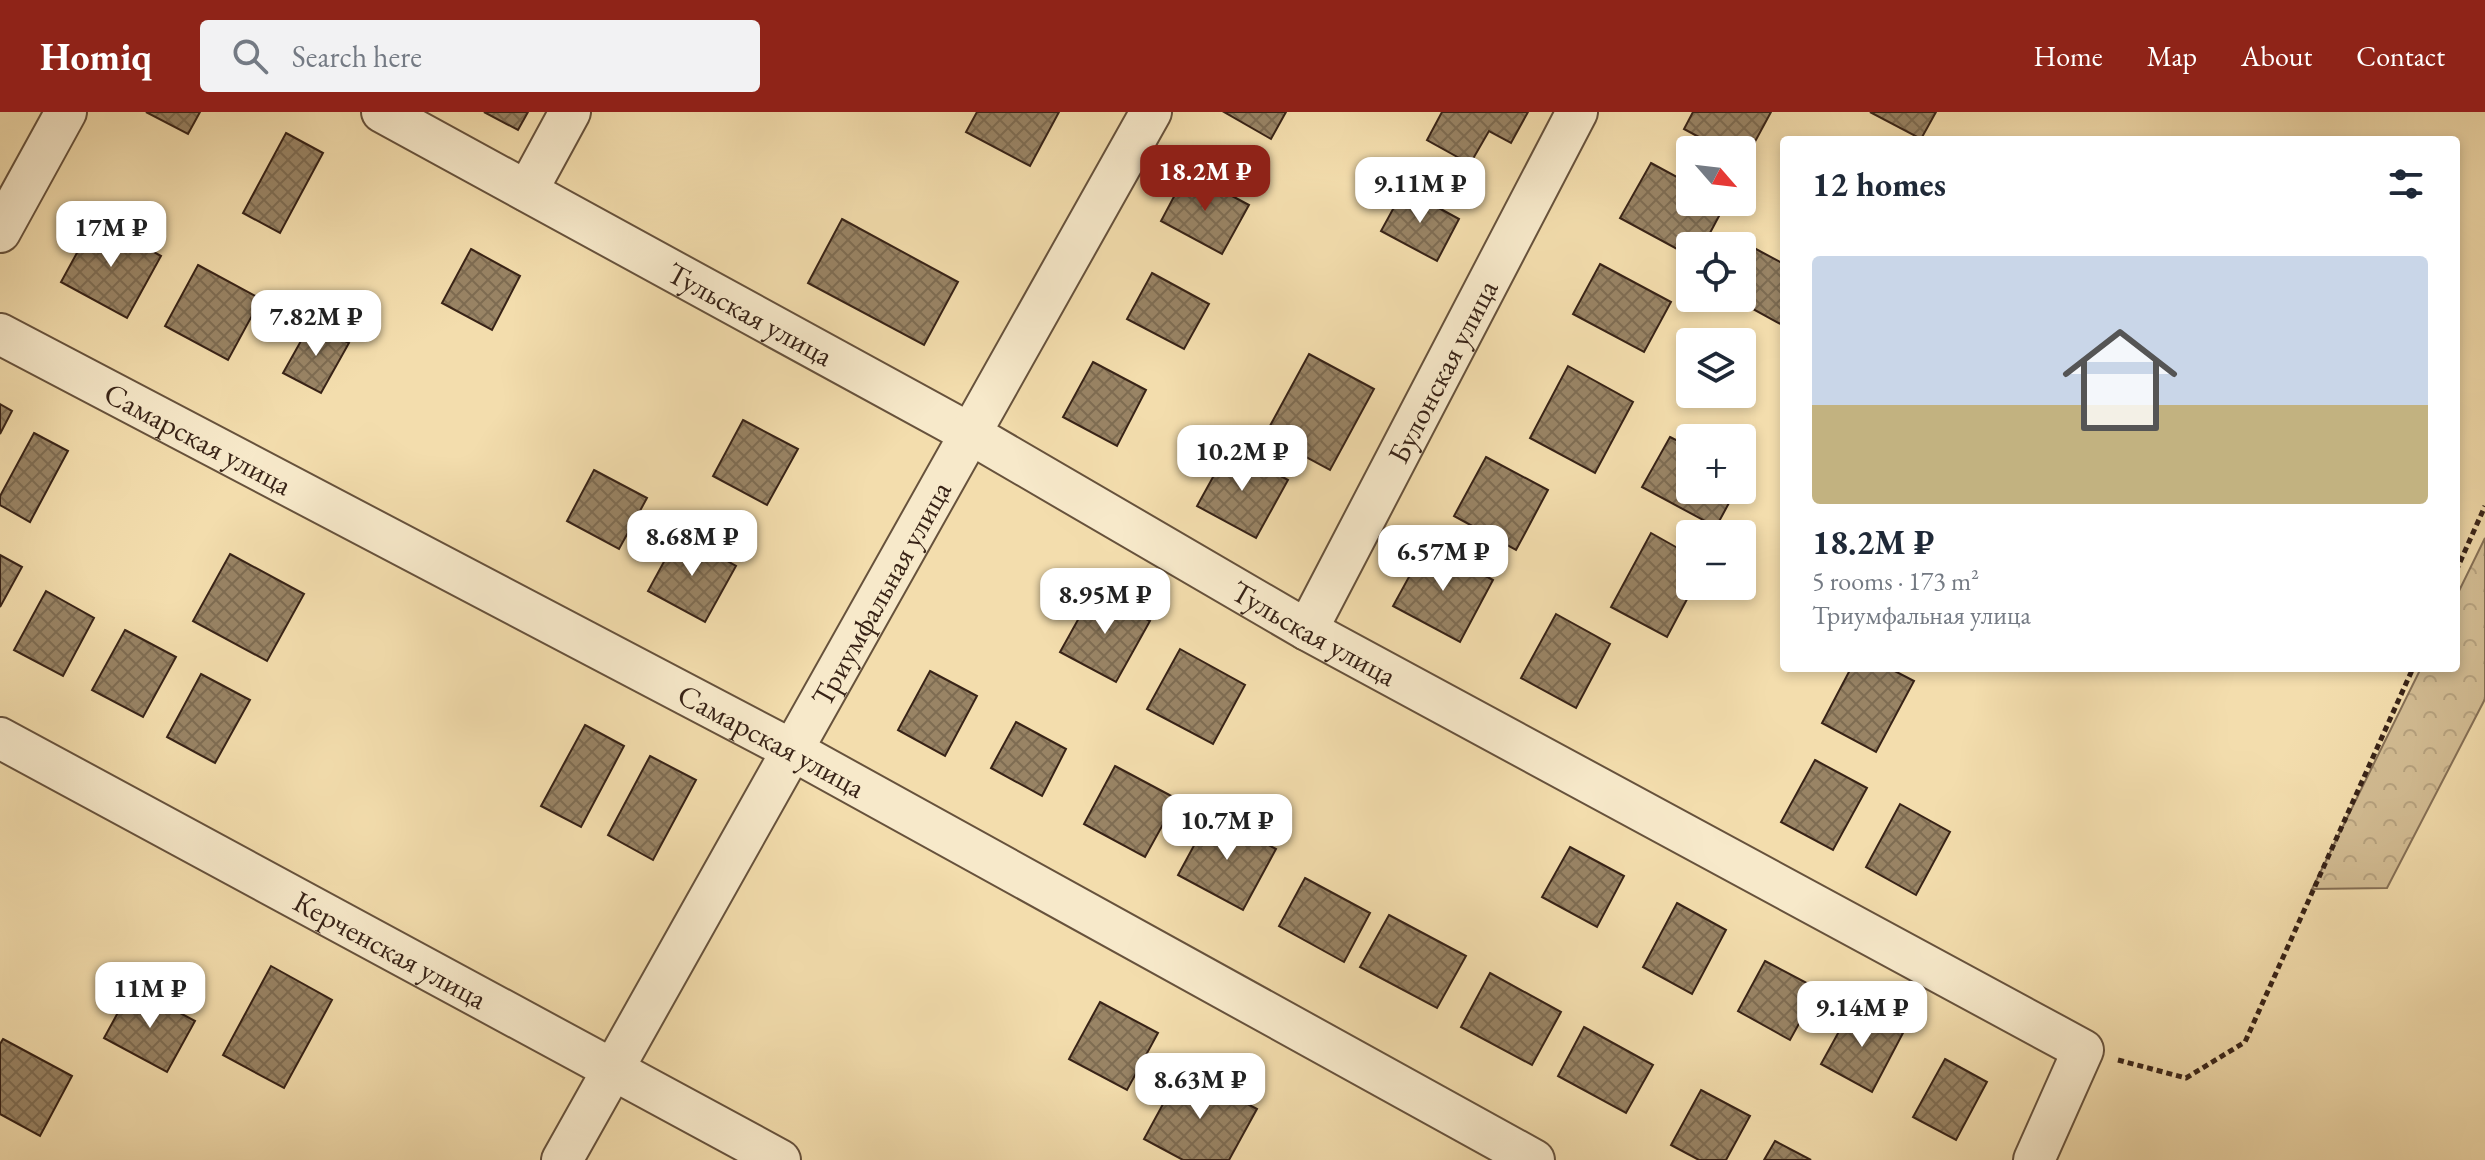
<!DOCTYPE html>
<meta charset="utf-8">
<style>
body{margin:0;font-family:"EB Garamond",serif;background:#f2f2f3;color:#1f2937;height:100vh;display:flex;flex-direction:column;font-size:30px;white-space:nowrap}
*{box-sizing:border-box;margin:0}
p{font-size:26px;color:#747a83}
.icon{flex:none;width:44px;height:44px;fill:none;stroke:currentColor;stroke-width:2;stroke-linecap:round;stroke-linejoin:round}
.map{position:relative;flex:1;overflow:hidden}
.side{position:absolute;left:1780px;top:24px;width:680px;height:536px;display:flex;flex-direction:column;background:#fff;border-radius:8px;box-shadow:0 4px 12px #0003}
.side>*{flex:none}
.needle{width:52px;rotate:118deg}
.tools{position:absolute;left:1676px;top:24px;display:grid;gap:16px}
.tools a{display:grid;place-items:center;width:80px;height:80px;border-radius:8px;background:#fff;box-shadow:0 4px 12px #0003;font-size:40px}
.price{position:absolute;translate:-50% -68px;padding:0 18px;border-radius:16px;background:#fff;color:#222;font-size:26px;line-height:52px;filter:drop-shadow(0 2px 4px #0008)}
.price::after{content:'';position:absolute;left:50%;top:48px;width:24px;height:18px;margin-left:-12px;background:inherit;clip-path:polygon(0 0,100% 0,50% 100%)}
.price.selected{background:#8f2418;color:#fff}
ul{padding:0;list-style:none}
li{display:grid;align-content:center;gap:16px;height:424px;padding:0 32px}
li+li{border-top:2px solid #e0e1e3}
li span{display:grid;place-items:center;height:248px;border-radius:8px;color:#555}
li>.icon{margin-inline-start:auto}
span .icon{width:144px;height:144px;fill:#fffc;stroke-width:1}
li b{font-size:34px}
h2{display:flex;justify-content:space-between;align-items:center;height:96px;padding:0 32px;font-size:34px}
header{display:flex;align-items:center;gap:48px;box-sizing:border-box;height:112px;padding:0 40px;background:#8f2418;color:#fff}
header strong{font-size:38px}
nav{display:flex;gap:44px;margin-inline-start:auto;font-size:28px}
.search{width:560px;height:72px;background:#f2f2f3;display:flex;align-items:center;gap:20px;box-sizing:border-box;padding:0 28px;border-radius:8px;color:#747a83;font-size:30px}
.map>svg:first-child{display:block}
.forest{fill:url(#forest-crowns);stroke:#867056;stroke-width:2}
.building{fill:url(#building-cross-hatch);stroke:#382317;stroke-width:2}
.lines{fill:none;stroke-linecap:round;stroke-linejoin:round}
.minor-casing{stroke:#67523c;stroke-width:44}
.path{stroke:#382317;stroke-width:5;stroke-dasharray:6 4;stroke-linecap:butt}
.minor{stroke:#f7e9ca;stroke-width:40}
.labels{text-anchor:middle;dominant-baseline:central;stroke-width:8;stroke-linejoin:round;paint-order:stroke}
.street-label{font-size:30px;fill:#382317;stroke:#f7e9ca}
</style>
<header>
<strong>Homiq</strong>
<div class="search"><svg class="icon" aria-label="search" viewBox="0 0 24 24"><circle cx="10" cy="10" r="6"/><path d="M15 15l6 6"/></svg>Search here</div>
<nav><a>Home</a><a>Map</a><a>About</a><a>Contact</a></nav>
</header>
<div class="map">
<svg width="2485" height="1048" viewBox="0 0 2485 1048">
<defs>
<pattern id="forest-crowns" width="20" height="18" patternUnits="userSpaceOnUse" patternTransform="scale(2)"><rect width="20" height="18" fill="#d3bd94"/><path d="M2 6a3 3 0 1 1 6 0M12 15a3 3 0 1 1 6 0" fill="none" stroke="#b6a27f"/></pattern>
<pattern id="building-cross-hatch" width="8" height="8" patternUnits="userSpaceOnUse" patternTransform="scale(2)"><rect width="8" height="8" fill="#998465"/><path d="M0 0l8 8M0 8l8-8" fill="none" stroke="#7e6c52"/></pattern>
</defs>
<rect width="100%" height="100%" fill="#f3ddad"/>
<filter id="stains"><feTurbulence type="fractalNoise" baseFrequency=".0025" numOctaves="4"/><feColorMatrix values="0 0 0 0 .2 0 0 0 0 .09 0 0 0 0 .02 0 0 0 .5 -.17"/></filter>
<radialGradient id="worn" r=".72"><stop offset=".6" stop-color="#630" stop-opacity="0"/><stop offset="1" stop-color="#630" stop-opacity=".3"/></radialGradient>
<path class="forest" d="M2485,426v161l-98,189 -75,1 109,-221h35v-71z"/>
<g class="building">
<path d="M146,0h54l-12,22z"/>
<path d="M484,0h44l-10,18z"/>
<path d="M977,0h82l-29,54 -64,-34z"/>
<path d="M1224,0h62l-15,27z"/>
<path d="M1442,0h86l-17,31 -22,-12 -19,33 -43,-24z"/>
<path d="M1693,0h78l-27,50 -2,-12h-19l-39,-21z"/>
<path d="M1870,0h66l-15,27z"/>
<path d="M286,21l37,20 -43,80 -37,-20z"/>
<path d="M1651,51l39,21v18l36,1 -23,43h-13v10l-70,-38z"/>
<path d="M1187,60l62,33 -27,49 -61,-33z"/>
<path d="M1404,77l55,30 -22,42 -56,-30z"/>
<path d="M842,107l116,63 -34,63 -116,-62z"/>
<path d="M95,108l66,36 -34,62 -66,-36z"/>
<path d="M1754,136l30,16v62l-51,-28h9v-27z"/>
<path d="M471,137l49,27 -28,54 -50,-27z"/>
<path d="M1600,152l71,38 -27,50 -71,-38z"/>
<path d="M198,153l63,34 -33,61 -63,-34z"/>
<path d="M1152,161l57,31 -25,45 -57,-30z"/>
<path d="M311,211l38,20 -28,50 -38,-20z"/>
<path d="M1309,242l65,35 -44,81 -65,-35z"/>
<path d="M1093,250l53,28 -29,56 -54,-29z"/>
<path d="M1568,254l65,36 -38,71 -65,-35z"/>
<path d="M0,292l12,7 -12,23z"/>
<path d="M743,308l55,29 -31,56 -54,-29z"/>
<path d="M34,321l34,18 -38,71 -30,-17v-9z"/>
<path d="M1670,325l20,10v43h46l-20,37 -74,-40z"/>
<path d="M1229,336l59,32 -32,58 -59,-32z"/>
<path d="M1486,345l62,33 -32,60 -62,-34z"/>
<path d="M594,358l53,28 -28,51 -52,-28z"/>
<path d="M1651,421l39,22v31h4l-27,51 -56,-30z"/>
<path d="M679,422l57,32 -31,56 -57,-31z"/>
<path d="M1427,432l66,36 -33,62 -67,-36z"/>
<path d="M230,442l74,40 -37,67 -74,-40z"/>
<path d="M0,443l22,12 -22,40z"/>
<path d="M46,479l48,27 -31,58 -49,-26z"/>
<path d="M1094,479l56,30 -34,61 -56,-30z"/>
<path d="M1556,502l54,30 -34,64 -55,-30z"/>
<path d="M125,518l51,27 -33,60 -51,-27z"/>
<path d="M1180,537l65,36 -32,59 -66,-35z"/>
<path d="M1851,556h38l25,13 -38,71 -54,-29z"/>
<path d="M930,559l47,25 -32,60 -47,-26z"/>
<path d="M201,562l49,26 -35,63 -48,-26z"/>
<path d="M1016,610l50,27 -24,47 -51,-28z"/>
<path d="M585,613l39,21 -43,81 -40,-21z"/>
<path d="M650,644l46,24 -43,80 -45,-25z"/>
<path d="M1815,648l52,28 -34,62 -52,-28z"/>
<path d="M1115,654l62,33 -32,58 -61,-33z"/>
<path d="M1900,692l50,28 -34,63 -50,-28z"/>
<path d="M1211,702l65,35 -33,61 -65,-35z"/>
<path d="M1570,735l54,29 -27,51 -55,-30z"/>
<path d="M1305,766l65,35 -26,49 -65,-36z"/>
<path d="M1677,791l49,27 -34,64 -49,-27z"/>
<path d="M1389,803l77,41 -29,52 -77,-41z"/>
<path d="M1765,849l53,28 -28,51 -52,-29z"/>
<path d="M271,854l61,34 -48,88 -61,-33z"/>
<path d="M1490,861l71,39 -29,53 -71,-38z"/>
<path d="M132,875l63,34 -28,51 -63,-34z"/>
<path d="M1100,890l58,31 -31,57 -58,-31z"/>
<path d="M1853,894l50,27 -31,59 -51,-28z"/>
<path d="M1584,915l69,38 -27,48 -68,-37z"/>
<path d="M3,927l69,37 -32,60 -40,-22v-70z"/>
<path d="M1945,947l42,23 -31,58 -43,-23z"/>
<path d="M1182,957l75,40 -28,51h-46l-39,-21z"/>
<path d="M1701,978l49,26 -24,44h-27l-28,-15z"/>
<path d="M1775,1029l36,19h-47z"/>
</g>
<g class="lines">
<defs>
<g id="minor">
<path id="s1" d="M382,0l587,321 338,197 776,420 -49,110"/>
<path d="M527,79l43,-79"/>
<path d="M0,120l66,-120"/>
<path id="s2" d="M0,222l792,416 742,410"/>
<path id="s3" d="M1307,518l270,-518"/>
<path id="s4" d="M0,626l780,422"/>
<path id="s5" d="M562,1048l589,-1048"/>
</g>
</defs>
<use href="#minor" class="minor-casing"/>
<g class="path">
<path d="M2456,459l29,-65"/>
<path d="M2118,948l68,18 59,-36 168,-374"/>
</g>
<use href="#minor" class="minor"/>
</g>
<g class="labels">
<g class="street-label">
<text stroke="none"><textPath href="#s1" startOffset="420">Тульская улица</textPath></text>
<text stroke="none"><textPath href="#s3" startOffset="292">Булонская улица</textPath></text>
<text stroke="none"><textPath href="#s2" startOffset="224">Самарская улица</textPath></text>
<text stroke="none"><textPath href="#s5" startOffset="650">Триумфальная улица</textPath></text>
<text stroke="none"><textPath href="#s1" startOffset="1068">Тульская улица</textPath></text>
<text stroke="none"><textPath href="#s2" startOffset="872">Самарская улица</textPath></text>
<text stroke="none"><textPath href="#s4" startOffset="444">Керченская улица</textPath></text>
</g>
</g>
<rect width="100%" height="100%" filter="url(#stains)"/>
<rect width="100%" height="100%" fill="url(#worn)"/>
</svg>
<div class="tools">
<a><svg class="needle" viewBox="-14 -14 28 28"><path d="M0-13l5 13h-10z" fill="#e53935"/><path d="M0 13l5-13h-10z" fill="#747a83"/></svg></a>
<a><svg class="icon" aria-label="locate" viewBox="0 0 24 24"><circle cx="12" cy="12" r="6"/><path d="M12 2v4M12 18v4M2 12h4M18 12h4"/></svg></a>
<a><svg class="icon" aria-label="layers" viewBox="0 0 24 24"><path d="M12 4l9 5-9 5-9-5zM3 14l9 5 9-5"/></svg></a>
<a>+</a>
<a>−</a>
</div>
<b class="price selected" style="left:1205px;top:101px">18.2M ₽</b>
<b class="price" style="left:1420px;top:113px">9.11M ₽</b>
<b class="price" style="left:111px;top:157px">17M ₽</b>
<b class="price" style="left:316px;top:246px">7.82M ₽</b>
<b class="price" style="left:1242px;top:381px">10.2M ₽</b>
<b class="price" style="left:692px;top:466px">8.68M ₽</b>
<b class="price" style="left:1443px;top:481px">6.57M ₽</b>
<b class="price" style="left:1105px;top:524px">8.95M ₽</b>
<b class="price" style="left:1227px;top:750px">10.7M ₽</b>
<b class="price" style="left:150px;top:918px">11M ₽</b>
<b class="price" style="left:1862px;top:937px">9.14M ₽</b>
<b class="price" style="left:1200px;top:1009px">8.63M ₽</b>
<section class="side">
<h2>12 homes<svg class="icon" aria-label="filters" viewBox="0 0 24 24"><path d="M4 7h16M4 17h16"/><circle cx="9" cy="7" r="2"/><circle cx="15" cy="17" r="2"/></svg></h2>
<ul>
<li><span style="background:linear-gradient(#c9d6e8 60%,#c2b280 0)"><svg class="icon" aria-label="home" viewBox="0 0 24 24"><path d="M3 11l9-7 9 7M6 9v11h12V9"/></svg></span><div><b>18.2M ₽</b><p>5 rooms · 173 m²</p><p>Триумфальная улица</p></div></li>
</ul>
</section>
</div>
